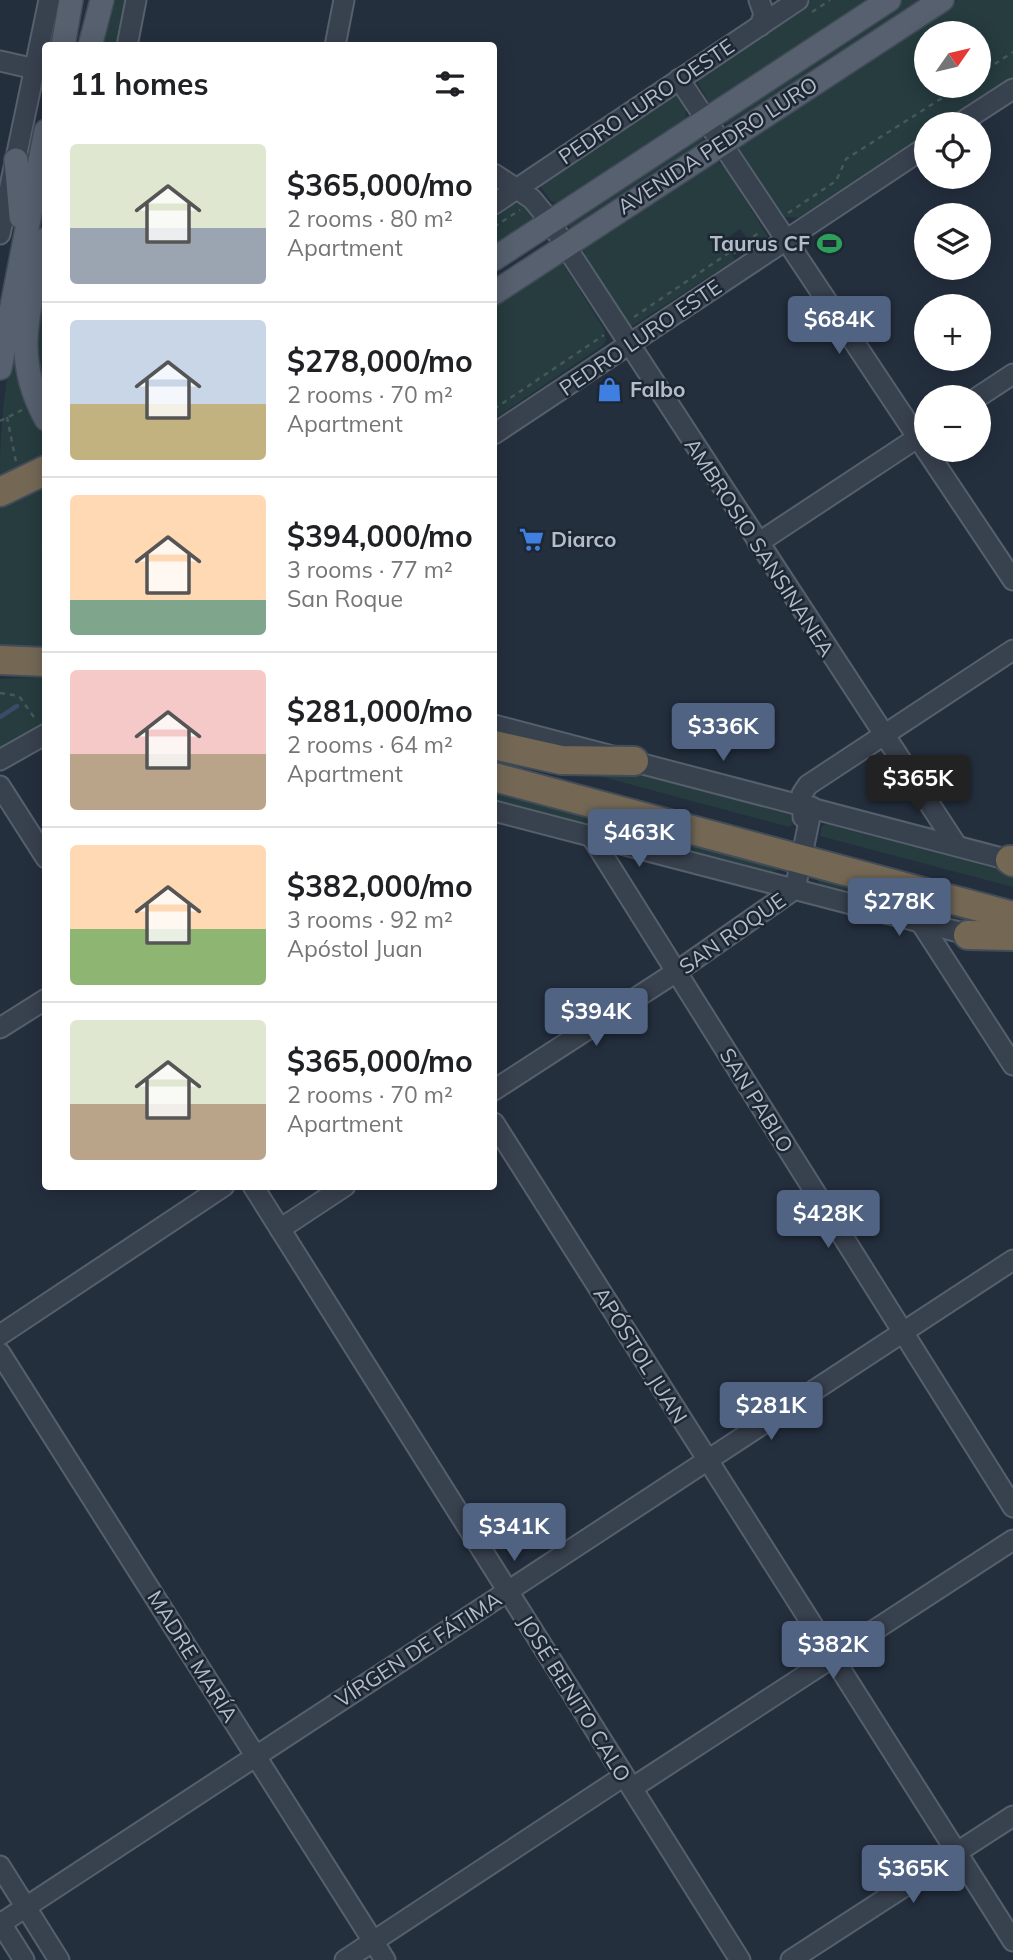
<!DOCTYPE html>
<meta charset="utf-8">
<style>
body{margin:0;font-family:Mulish,sans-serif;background:#f6f6f6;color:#202124;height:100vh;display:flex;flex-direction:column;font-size:26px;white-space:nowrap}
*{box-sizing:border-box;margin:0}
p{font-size:23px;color:#757577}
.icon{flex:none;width:38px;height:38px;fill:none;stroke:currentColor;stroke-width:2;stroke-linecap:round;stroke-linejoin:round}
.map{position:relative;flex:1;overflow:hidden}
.drawer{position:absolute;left:42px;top:42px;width:455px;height:1148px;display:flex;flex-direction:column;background:#fff;border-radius:7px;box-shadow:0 4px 18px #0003}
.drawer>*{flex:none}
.needle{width:46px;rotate:56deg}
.buttons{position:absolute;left:914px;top:21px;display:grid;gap:14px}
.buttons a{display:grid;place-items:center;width:77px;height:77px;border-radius:50%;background:#fff;box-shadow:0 4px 18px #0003;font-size:35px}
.price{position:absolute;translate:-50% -60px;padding:0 16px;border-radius:7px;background:#506383;color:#fff;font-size:23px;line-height:46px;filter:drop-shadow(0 2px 4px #0008)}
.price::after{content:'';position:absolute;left:50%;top:42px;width:21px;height:16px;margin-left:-10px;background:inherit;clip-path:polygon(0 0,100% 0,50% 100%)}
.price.active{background:#222;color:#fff}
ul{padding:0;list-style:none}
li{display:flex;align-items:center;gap:21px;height:175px;padding:0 28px}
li+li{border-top:2px solid #e0e0e0}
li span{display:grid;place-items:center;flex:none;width:196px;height:140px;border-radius:7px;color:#555}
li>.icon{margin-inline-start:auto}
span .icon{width:84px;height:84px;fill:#fffc;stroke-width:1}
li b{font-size:30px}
h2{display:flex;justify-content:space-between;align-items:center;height:84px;padding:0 28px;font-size:30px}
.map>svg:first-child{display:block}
.green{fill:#263c3f;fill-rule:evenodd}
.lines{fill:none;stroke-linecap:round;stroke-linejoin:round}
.stream{stroke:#394c67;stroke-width:4.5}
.minor-casing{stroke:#565f6c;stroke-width:23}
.major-casing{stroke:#414a57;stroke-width:26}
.highway-casing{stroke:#434c59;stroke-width:32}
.path{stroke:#44595c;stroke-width:2.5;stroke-dasharray:5 5;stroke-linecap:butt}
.minor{stroke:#38414e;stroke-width:19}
.major{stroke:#56606e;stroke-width:23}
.highway{stroke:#746855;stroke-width:28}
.labels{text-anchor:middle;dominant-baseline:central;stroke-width:5;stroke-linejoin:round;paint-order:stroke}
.street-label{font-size:21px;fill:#b4bcc9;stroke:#1d2633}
.poi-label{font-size:21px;font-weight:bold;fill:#b4bcc9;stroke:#1d2633;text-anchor:start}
</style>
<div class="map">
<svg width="1013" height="1960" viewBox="0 0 1013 1960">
<rect width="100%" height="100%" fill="#242f3e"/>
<g class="green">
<path d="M111,0h18l-9,45 -22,1z"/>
<path d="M812,0h63l-166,103 -11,-20 6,-12z"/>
<path d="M902,0h24l-200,125 1,-4c59,-40 115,-83 175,-121z"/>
<path d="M958,0h55v78l-71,46h-16v11l-128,83 -13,-1 -49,-73 144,-96zM926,33h52v53h-52z"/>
<path d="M673,91l13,17 -1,14 -126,82 -8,-3 -13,-18z"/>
<path d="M700,134l5,8 -133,88 -5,-7z"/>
<path d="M714,160l10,6 44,71 -14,10 -14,-18 -15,10 10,21 -104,67 -45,-69 -3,-10z"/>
<path d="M45,180v26l-27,123 15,83 12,19v25l-45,18c0,-99 25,-196 45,-294z"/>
<path d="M518,203l8,5 8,12 -40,30v-35z"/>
<path d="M562,262l42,67 2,12 -4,5 -108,73v-117z"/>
<path d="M45,273v130l-13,-72z"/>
<path d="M45,485v163l-35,-1 -10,-3v-136z"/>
<path d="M45,677v48l-45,24v-70z"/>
<path d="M569,768l69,3 152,40 3,13 -4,3z"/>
<path d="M494,786l290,83 -17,4 -251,-66 -22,-8z"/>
<path d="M831,822l182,49v16l-193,-51 2,-10z"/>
<path d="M815,875l198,47 -46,2 -140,-35 -6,-3z"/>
</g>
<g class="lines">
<path class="stream" d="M0,717l17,-11"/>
<defs>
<g id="minor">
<path d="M759,0l5,14 -4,12"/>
<path d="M127,46l9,-46"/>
<path d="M335,46l9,-46"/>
<path d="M0,61l35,8"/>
<path d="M679,79l247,371"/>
<path d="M959,124l54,-35"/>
<path d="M494,174l38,25 14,17 411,630"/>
<path d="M494,204l304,-204"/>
<path d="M0,234l49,-234"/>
<path d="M978,397l35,-23"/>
<path d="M494,434l432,-287"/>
<path d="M926,450l87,130"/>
<path d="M758,543l168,-111"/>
<path d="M494,725l519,136"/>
<path d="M0,760l46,-26"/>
<path d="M0,786l46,72"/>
<path d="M494,811l484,126"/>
<path d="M803,817l-1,-23 6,-9 205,-135"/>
<path d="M591,836l422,671"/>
<path d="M921,923l92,142"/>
<path d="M0,1028l46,-29"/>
<path d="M494,1090l182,-118 119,-83 17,-82"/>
<path d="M494,1123l519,818"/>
<path d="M253,1186l487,774"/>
<path d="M280,1229l65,-43"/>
<path d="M0,1335l224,-149"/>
<path d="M0,1353l385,607"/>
<path d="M632,1788l381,-248"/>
<path d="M0,1866l59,94"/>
<path d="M0,1922l24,38"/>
<path d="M0,1924l1013,-664"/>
<path d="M345,1960l279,-184"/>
<path d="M791,1960l222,-144"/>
</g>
<g id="major">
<path d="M63,46l8,-46"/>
<path d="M90,46l12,-46"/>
<path d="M16,160l5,57"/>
<path d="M46,239c-16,67 -36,115 0,180"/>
<path d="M494,259l395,-259"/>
<path d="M494,293l448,-293"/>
<path d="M0,368l46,-237"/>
</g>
<g id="highway">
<path d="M0,492l46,-22"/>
<path d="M0,660l46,2"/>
<path d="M494,745l67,15 73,1"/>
<path d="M494,777l519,139"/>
<path d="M1010,860l3,2"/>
<path d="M968,935l45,1"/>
</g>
</defs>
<use href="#minor" class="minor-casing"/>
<use href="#major" class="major-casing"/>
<use href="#highway" class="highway-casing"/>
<g class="path">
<path d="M812,12l18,-12"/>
<path d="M978,75l35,-23"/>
<path d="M788,213l48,-32 10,-22 115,-73"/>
<path d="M494,227l26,-17"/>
<path d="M750,243l-2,-3 12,-8"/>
<path d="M634,317l99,-67 2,4"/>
<path d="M494,409l110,-74"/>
<path d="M7,417l9,45"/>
<path d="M0,421l22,-11"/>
<path d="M43,547l3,-24"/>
<path d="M0,693l19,3 17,24"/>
</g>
<use href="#minor" class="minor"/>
<use href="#major" class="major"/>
<use href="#highway" class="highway"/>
</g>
<defs>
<symbol id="stadium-bare" viewBox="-9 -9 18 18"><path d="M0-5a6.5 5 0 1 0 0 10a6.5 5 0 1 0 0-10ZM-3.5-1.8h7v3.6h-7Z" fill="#2e9e5b" stroke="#1d2633" stroke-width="2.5" paint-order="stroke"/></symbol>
<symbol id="shop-bare" viewBox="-9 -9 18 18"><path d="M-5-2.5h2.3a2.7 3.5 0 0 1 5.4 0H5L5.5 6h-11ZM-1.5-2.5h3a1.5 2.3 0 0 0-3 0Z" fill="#3f7fe0" stroke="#1d2633" stroke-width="2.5" paint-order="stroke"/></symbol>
<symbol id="supermarket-bare" viewBox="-9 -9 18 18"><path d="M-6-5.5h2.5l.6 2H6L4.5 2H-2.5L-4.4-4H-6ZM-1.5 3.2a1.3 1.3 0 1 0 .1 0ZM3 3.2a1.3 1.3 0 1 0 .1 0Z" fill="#3f7fe0" stroke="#1d2633" stroke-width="2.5" paint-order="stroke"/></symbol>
</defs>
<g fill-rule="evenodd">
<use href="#stadium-bare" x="812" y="226" width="35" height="35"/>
<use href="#shop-bare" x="592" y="372" width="35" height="35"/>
<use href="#supermarket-bare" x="514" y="522" width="35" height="35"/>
</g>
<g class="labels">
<g class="street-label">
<text transform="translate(646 101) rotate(-34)">PEDRO LURO OESTE</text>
<text transform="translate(717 145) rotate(-33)">AVENIDA PEDRO LURO</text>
<text transform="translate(640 337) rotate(-34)">PEDRO LURO ESTE</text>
<text transform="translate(760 547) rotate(57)">AMBROSIO SANSINANEA</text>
<text transform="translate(732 933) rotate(-35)">SAN ROQUE</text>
<text transform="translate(757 1100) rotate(58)">SAN PABLO</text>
<text transform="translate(641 1355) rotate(58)">APÓSTOL JUAN</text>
<text transform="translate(418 1649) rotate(-33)">VÍRGEN DE FÁTIMA</text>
<text transform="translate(193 1656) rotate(58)">MADRE MARÍA</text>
<text transform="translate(575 1698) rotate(58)">JOSÉ BENITO CALO</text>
</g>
<g class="poi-label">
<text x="810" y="243" text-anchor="end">Taurus CF</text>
<text x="630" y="389">Falbo</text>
<text x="551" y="539">Diarco</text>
</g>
</g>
</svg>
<div class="buttons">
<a><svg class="needle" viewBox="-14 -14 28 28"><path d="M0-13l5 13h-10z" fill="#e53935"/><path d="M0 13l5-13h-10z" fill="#757577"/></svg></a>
<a><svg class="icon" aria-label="locate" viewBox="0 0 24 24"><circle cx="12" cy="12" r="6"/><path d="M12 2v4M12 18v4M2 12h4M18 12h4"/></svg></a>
<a><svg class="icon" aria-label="layers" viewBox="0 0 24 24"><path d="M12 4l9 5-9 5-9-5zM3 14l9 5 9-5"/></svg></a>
<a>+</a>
<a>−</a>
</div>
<b class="price" style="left:839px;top:356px">$684K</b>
<b class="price" style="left:723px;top:763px">$336K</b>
<b class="price active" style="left:918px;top:815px">$365K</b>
<b class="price" style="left:639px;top:869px">$463K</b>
<b class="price" style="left:899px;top:938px">$278K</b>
<b class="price" style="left:596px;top:1048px">$394K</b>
<b class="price" style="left:828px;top:1250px">$428K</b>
<b class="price" style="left:771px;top:1442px">$281K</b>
<b class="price" style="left:514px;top:1563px">$341K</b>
<b class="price" style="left:833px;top:1681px">$382K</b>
<b class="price" style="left:913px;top:1905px">$365K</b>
<section class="drawer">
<h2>11 homes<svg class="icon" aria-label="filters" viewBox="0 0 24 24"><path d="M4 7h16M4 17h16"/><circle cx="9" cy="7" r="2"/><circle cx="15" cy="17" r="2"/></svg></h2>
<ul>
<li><span style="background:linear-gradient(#dfe7d0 60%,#9aa5b1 0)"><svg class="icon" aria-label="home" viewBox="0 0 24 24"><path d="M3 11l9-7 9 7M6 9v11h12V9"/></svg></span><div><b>$365,000/mo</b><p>2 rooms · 80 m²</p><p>Apartment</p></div></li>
<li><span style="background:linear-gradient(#c9d6e8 60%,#c2b280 0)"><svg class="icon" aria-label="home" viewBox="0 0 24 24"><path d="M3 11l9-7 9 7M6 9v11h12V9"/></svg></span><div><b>$278,000/mo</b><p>2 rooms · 70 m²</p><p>Apartment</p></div></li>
<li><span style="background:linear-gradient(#ffd9b3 75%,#7fa58c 0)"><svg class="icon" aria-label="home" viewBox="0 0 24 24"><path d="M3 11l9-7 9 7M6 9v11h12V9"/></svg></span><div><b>$394,000/mo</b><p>3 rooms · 77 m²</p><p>San Roque</p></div></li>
<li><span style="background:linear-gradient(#f6c9c9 60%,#b9a48a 0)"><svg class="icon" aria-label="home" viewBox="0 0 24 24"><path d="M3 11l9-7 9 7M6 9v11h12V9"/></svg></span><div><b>$281,000/mo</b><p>2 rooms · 64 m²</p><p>Apartment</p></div></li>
<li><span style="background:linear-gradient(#ffd9b3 60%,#8fb573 0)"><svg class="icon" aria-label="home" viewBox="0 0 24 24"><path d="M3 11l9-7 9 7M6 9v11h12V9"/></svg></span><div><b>$382,000/mo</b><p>3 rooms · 92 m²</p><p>Apóstol Juan</p></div></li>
<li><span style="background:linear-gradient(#dfe7d0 60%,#b9a48a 0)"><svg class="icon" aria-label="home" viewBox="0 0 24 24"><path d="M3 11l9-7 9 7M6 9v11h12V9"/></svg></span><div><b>$365,000/mo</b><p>2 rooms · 70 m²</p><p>Apartment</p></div></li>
</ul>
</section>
</div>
